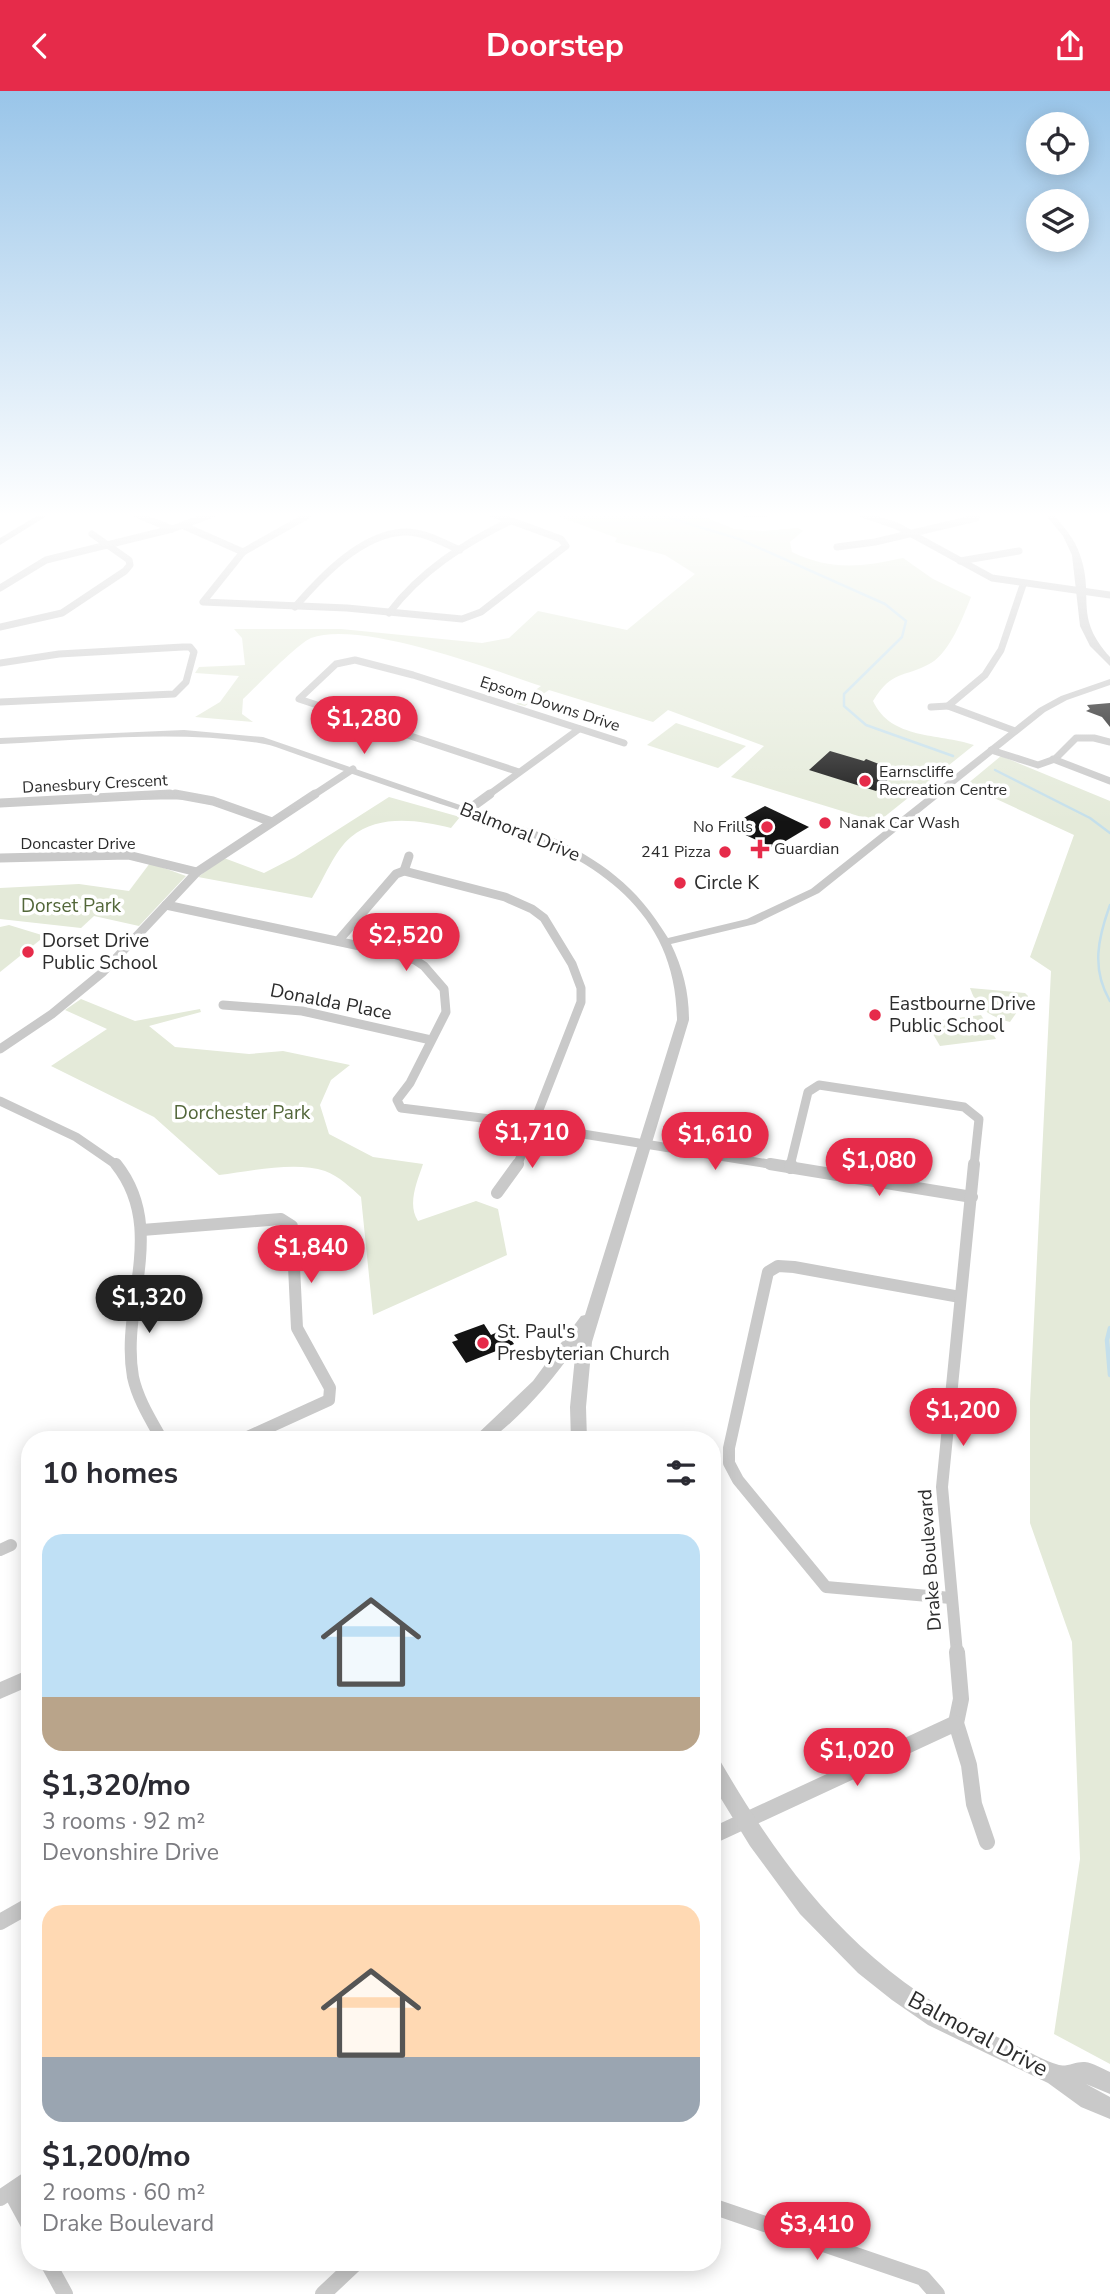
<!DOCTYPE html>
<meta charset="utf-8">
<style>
body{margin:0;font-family:"Nunito Sans",sans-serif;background:#f7f7f7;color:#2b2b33;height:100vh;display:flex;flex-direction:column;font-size:26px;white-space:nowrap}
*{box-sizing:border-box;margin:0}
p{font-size:23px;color:#7c7c81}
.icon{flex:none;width:38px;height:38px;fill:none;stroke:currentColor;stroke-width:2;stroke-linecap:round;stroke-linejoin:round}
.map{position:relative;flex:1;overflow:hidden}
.side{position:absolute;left:21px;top:1340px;width:700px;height:840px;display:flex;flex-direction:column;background:#fff;border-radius:28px;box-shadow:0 4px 18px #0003}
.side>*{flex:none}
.fabs{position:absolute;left:1026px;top:21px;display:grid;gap:14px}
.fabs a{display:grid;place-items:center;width:63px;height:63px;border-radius:50%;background:#fff;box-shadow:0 4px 18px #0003;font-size:35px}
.price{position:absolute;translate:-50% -60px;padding:0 16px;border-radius:24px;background:#e62b4a;color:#fff;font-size:23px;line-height:46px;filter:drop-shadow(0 2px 4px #0008)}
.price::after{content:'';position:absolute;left:50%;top:42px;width:21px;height:16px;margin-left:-10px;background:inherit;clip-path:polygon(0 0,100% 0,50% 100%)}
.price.selected{background:#222;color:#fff}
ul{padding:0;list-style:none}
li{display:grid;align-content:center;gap:14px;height:371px;padding:0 21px}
li span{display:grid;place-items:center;height:217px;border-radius:21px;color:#555}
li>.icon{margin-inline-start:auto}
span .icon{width:126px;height:126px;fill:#fffc;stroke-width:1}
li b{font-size:30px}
h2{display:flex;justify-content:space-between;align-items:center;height:84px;padding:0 21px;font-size:30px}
header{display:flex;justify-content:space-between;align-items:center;height:91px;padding:0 21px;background:#e62b4a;color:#fff;font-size:32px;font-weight:700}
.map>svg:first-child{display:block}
.green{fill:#e4ead9}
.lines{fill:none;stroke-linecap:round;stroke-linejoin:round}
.stream-far1{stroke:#c4dfeb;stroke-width:2.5}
.stream{stroke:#c4dfeb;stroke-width:4.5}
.building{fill:#131313}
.minor-far3{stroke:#c9c9c9;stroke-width:7}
.minor-far2{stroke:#c9c9c9;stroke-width:9}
.minor-far1{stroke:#c9c9c9;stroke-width:12}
.minor{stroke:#c9c9c9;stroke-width:16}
.tertiary{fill:#c9c9c9;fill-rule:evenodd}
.secondary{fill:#b6b6b6;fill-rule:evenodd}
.poi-dot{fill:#e62b4a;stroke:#fff;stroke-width:2.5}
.labels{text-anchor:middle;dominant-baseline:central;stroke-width:7;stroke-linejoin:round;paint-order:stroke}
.far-street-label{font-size:16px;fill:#2c2c2c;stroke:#fff}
.far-poi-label{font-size:16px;fill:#2c2c2c;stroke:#fff;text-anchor:start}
.street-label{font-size:19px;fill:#2c2c2c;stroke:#fff}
.poi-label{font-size:19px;fill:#2c2c2c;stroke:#fff;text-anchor:start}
.park-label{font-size:19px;fill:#53673a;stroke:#fff}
.near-street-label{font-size:23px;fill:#2c2c2c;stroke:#fff}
</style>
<header><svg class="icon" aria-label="back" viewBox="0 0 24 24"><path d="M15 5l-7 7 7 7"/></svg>Doorstep<svg class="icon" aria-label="share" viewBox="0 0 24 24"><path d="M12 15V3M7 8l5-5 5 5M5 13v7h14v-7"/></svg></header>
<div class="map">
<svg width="1110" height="2203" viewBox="0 0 1110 2203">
<rect width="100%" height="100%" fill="#fff"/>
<g class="green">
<path d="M552,423h146l36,15 29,2 35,-3 5,3 -13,11 2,10c39,19 70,15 111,6l30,21 38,18c-8,20 -21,55 -40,66 -29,16 -38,6 -58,38 18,39 65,32 101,44l-96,77 -147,-45 33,-31 -96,-36 -15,12 -104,-32 -24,16 -9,-2 25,-18c-51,-17 -180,-66 -230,-48 -14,6 -54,48 -68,61l-1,15 11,8 -58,-5 25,-15 19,-26 -44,-3 4,-6 46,-2 -3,-27 -8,-9h107l141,14 27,-5 29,-27 89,19 68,-56 -30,-19 -50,-13 2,-4z"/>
<path d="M676,632l70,23 -28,22 -71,-23z"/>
<path d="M1001,665l109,45v1263l-56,-30 26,-175 -8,-217 -42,-119v-121l21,-431 -21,-14 44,-122 -108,-50z"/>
<path d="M389,706l71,20 -9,11c-33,-8 -72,-14 -100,9 -17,14 -27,42 -39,61l-114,-21 26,-19 40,15 31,-16z"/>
<path d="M150,772l36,13 -47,50 -45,-10 -13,12 -81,-9v-31l79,-4 50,7z"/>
<path d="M9,834l36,11 -45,36v-45z"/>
<path d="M970,897l55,5 3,3 -18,26c-21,-6 -33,-13 -40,-34z"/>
<path d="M81,908l54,22 65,-12 1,3 -52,14 26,21 74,7 34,-3 67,14 -19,15 -11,25 9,29 44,23 50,7c-6,18 -16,40 -5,57l58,-20 22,8 9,46 -134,60 -12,-118c-10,-9 -22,-21 -36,-26 -29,-10 -75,0 -106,4l-65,-58 -103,-51 56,-37 -42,-19z"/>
<path d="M981,924l15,24 -56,7 -14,-24z"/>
</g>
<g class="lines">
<g class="stream-far1">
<path d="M657,423l82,25 146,65 21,17 -4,16 -58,57v12l22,19 87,31"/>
<path d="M995,679l95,48 20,15"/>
<path d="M1110,814c-12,33 -19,64 0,96"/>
</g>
<path class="stream" d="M1110,1237l-3,12 3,35"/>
</g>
<g class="building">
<path d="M1110,612v24l-8,-10 -16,-6 4,-2 -3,-4z"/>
<path d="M830,660l34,10 2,-2 31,12 -21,20 -67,-21z"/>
<path d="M765,715l44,21 -35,21 -46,-21z"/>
<path d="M484,1233l7,11 13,-6 10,15 -48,19 -14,-21 6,-2 -4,-5z"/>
</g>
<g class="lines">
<g class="minor-far3">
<path d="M136,423l36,15"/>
<path d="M310,423l-67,38 -40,50 144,6 115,11 19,-7 85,-66 -5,-7 -68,-25"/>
<path d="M747,423h17"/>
<path d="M862,423l35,12 95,52 118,17"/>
<path d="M184,435l59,26"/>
<path d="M837,456l38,-5 101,-24 2,-4"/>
<path d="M960,470l59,-10"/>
<path d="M0,497l46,-28 126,-31 41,-15"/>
<path d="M295,516c26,-30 66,-73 109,-75 19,-1 39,11 56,18"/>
<path d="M389,522c32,-42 74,-69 121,-92"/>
<path d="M0,536l62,-14 63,-42 5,-6 -1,-5 -37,-26"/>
<path d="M0,572l59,-9 124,-7h7l4,5 -8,30 -12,12 -174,8"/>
<path d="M931,616l17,-1"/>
<path d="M1015,640l-67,-25 37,-31 16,-25 22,-65"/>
<path d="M991,659l47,15 17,-6 21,-21h18l16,4"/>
<path d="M1053,668l57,22"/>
<path d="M519,681l-220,-73 37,-35 19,-4 58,15 211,68"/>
<path d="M136,705h49"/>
<path d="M312,705l41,-27"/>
<path d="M487,705l92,-67"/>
</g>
<g class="minor-far2">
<path d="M175,703l38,7 59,21"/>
<path d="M0,712l170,-9"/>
<path d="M468,719l22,-16"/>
<path d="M0,767l128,-3 69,17"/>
<path d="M404,780l5,-15"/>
<path d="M166,814l208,44 41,11 9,6 20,23 2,23 -36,71 -13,17 4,8 89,11 291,47"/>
<path d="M338,850l58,-67 8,-3 101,26 27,12 12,9 28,46 9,24v14l-64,164"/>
<path d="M223,914l79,6 129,29"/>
<path d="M0,958l52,-35 51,-42 94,-100 118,-78"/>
<path d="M0,1010l76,36 42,29"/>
<path d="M790,1075l18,-74 11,-7 145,22 15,12 -5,47"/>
</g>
<g class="minor-far1">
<path d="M116,1073c52,65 4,141 17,213 5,23 18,43 29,63"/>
<path d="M770,1073l202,33"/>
<path d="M790,1077l1,-4"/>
<path d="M497,1102l21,-29"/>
<path d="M142,1139l139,-11 11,7 5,102 33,60 -1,12 -88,40"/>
<path d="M0,1459l11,-5"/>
<path d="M951,1507l-125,-11 -88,-107 -9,-17v-15l39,-176 10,-6 16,1 166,30"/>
<path d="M957,1562l-15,-166 32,-323"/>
</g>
<g class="minor">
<path d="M957,1561l4,47 -5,24 13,42 5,39 13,38"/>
<path d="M712,1745l244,-113"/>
<path d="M0,1831l30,-17"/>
<path d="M11,2101l19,35"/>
<path d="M0,2107l30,-20"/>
<path d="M712,2115l211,72 14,16"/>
<path d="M48,2172l17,31"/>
<path d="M323,2203l33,-31"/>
</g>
<g class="tertiary">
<path d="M1045,423h8c11,13 22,25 27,41 15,43 -7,61 30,102v9l-20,-20 -10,-20 -8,-71 -9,-19z"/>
<path d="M1110,588v6l-43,15 -22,12 -226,181 -64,31 -84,20c12,25 18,48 18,76l-97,322 -6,65 1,33h-16l-1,-33 6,-60c-25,35 -52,67 -86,93h-19l62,-59 48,-65 4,-1 92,-295c-1,-155 -161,-189 -278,-230 -32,-11 -64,-22 -95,-33 -15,-5 -30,-12 -45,-14 -86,-13 -173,-3 -259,1v-6l184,-8 79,7 284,98c55,26 89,50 121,103l79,-19 64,-30 228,-181 22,-12z"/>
<path d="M30,1578v17l-30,13v-17z"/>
<path d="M712,1665l7,3c73,126 150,221 287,282 17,7 35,19 53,24 8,2 18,-4 26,-3 8,1 18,7 25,10v22l-24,-10 24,13v22l-29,-12 -33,-24 -120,-58 -36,-25 -34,-27 -58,-59 -50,-68 -38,-62z"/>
</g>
<path class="secondary" d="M40,423h10l-50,31v-7z"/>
</g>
<linearGradient id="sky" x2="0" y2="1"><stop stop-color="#99c5e9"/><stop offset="0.58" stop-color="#fff"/><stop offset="1" stop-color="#fff" stop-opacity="0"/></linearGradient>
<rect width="1110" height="731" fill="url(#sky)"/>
<g class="poi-dot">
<circle cx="865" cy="690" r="7"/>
<circle cx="825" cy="732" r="7"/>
<circle cx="767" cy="736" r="7"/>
<path d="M756.5 747.5h7v7h7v7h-7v7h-7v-7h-7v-7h7z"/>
<circle cx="725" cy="761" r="7"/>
<circle cx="680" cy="792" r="7"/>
<circle cx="28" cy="861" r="7"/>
<circle cx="875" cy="924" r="7"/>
<circle cx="483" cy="1252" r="7"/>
</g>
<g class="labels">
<g class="far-street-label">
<text transform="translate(550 613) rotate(18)">Epsom Downs Drive</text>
<text transform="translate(95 693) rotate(-3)">Danesbury Crescent</text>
<text x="78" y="753">Doncaster Drive</text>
</g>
<g class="far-poi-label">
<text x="879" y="681">Earnscliffe<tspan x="879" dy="18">Recreation Centre</tspan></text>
<text x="839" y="732">Nanak Car Wash</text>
<text x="753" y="736" text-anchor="end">No Frills</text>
<text x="774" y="758">Guardian</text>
<text x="711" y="761" text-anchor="end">241 Pizza</text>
</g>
<g class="street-label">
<text transform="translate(520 741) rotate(22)">Balmoral Drive</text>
<text transform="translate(331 911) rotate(11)">Donalda Place</text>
<text transform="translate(930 1469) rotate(-94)">Drake Boulevard</text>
</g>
<g class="poi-label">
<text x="694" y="792">Circle K</text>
<text x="42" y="850">Dorset Drive<tspan x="42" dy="22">Public School</tspan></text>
<text x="889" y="913">Eastbourne Drive<tspan x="889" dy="22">Public School</tspan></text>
<text x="497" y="1241">St. Paul's<tspan x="497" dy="22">Presbyterian Church</tspan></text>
</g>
<g class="park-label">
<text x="71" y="815">Dorset Park</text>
<text x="242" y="1022">Dorchester Park</text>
</g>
<g class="near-street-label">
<text transform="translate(978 1943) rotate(28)">Balmoral Drive</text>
</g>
</g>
</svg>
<div class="fabs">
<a><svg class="icon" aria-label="locate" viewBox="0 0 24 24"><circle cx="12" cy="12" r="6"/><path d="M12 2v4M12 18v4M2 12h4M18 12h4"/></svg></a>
<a><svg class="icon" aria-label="layers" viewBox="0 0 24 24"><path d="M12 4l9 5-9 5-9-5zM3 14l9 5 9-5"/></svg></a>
</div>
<b class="price" style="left:364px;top:665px">$1,280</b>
<b class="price" style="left:406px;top:882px">$2,520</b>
<b class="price" style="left:532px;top:1079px">$1,710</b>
<b class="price" style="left:715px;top:1081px">$1,610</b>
<b class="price" style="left:879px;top:1107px">$1,080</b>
<b class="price" style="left:311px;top:1194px">$1,840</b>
<b class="price selected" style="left:149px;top:1244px">$1,320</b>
<b class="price" style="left:963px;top:1357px">$1,200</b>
<b class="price" style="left:857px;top:1697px">$1,020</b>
<b class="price" style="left:817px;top:2171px">$3,410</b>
<section class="side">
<h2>10 homes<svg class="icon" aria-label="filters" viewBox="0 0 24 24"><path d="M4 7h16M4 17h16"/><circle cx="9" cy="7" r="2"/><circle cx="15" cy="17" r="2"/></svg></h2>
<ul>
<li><span style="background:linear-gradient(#bfe0f5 75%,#b9a48a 0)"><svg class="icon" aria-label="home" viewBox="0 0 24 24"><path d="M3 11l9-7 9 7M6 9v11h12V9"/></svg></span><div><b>$1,320/mo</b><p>3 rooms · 92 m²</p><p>Devonshire Drive</p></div></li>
<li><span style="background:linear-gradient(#ffd9b3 70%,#9aa5b1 0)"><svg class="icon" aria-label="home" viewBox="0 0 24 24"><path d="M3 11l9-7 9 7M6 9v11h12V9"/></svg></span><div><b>$1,200/mo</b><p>2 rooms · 60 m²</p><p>Drake Boulevard</p></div></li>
</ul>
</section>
</div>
